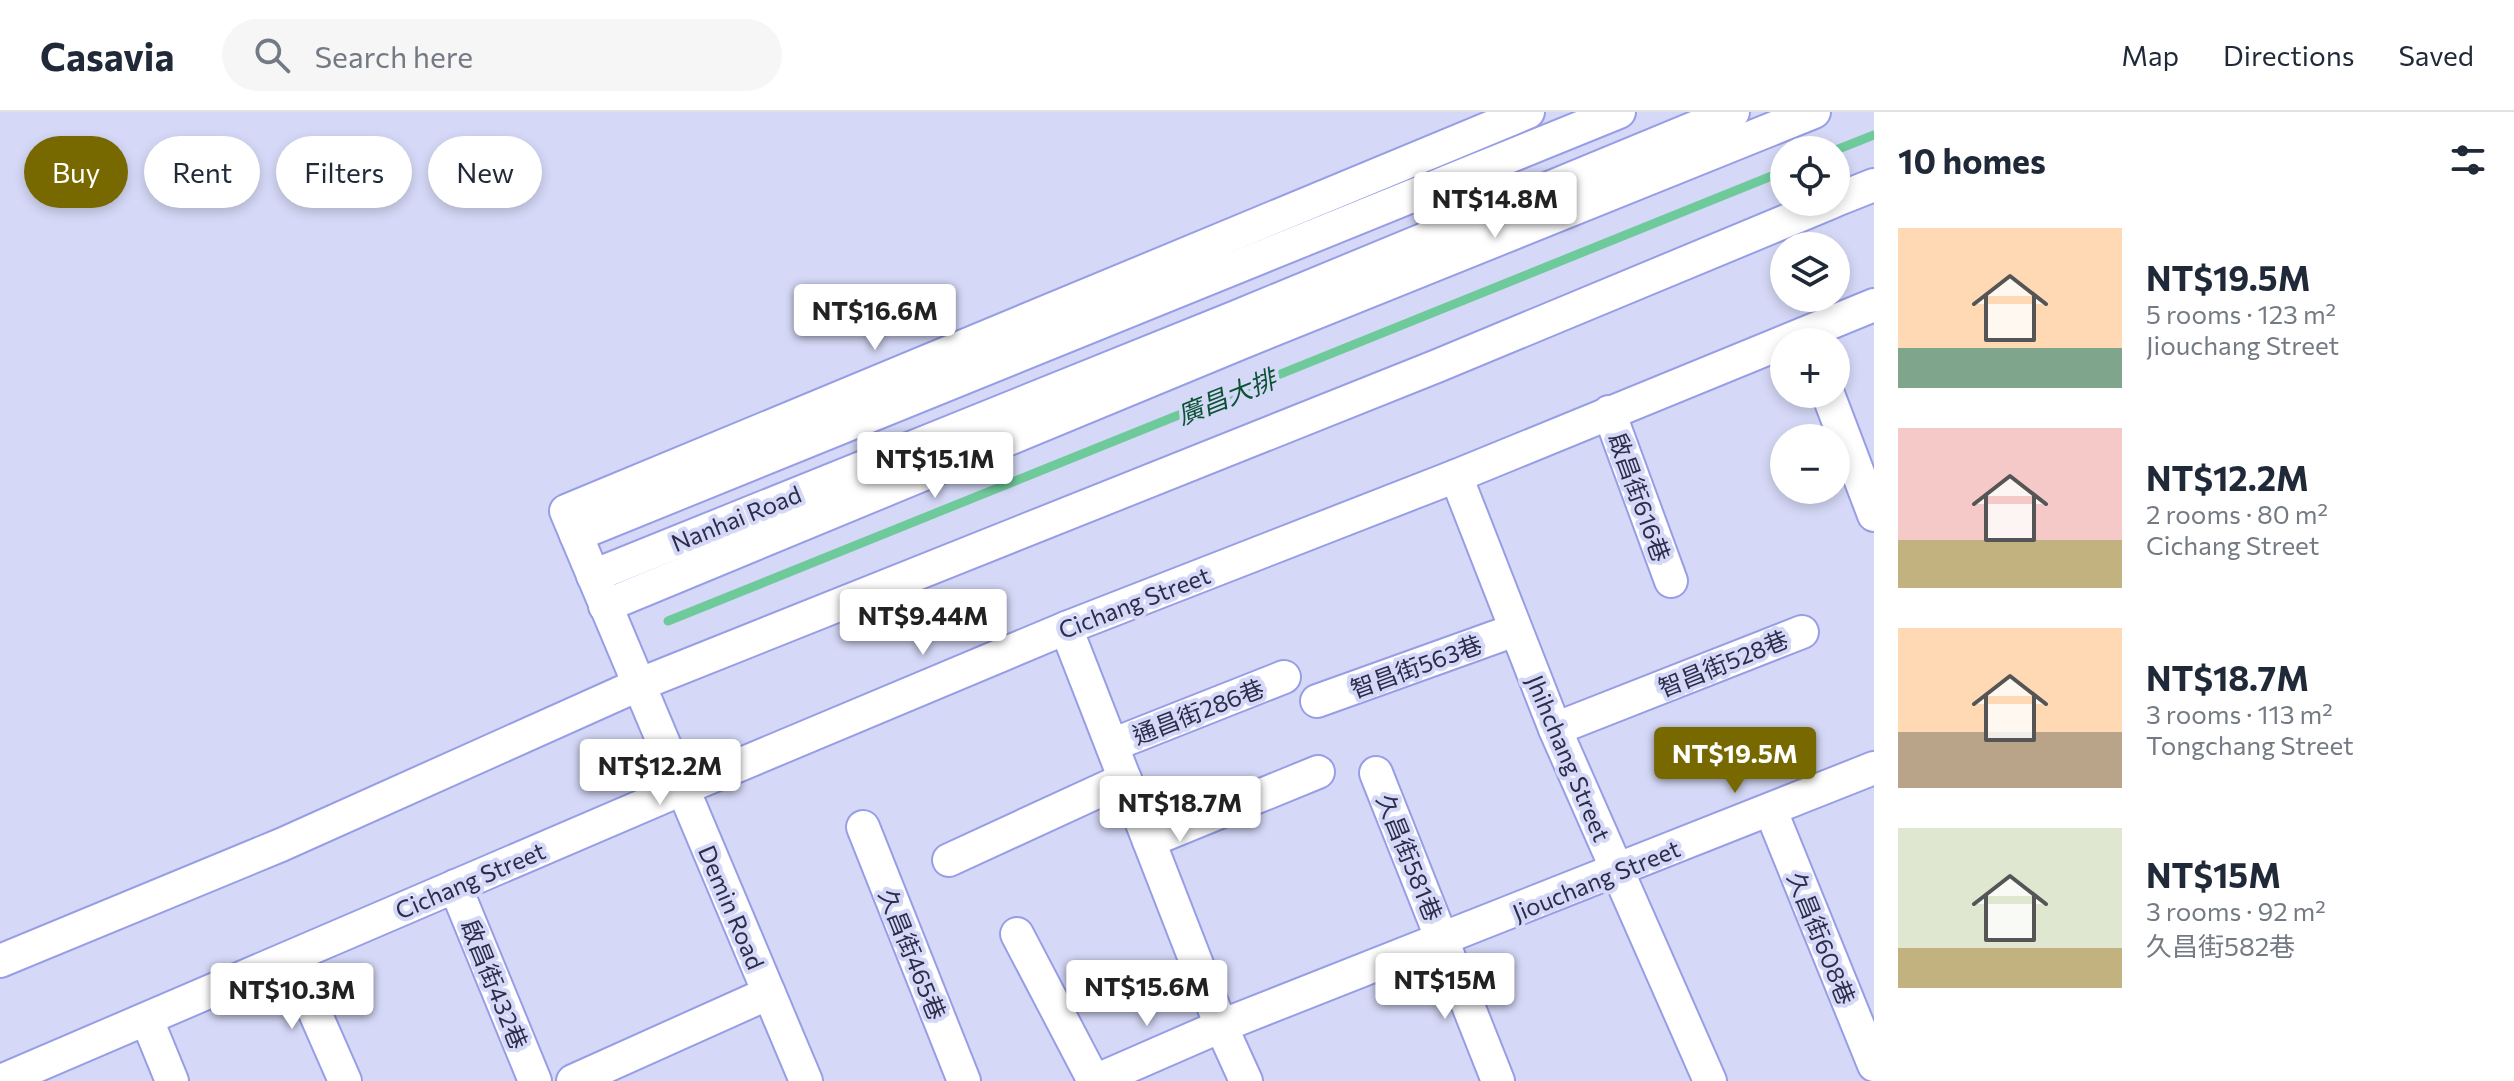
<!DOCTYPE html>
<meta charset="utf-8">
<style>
body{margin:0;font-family:Commissioner,"Noto Sans TC",sans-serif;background:#f6f6f7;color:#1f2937;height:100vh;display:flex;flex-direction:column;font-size:30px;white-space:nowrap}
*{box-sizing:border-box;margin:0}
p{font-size:26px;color:#747a83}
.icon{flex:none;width:44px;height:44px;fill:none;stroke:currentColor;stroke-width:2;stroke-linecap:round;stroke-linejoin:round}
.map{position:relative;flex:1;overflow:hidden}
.sheet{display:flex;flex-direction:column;background:#fff;width:640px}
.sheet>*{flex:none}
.top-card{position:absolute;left:24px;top:24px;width:760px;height:72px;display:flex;gap:16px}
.buttons{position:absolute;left:1770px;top:24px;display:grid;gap:16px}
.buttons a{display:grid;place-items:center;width:80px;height:80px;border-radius:50%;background:#fff;box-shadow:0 4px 12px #0003;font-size:40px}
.price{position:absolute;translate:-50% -68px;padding:0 18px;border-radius:8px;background:#fff;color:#222;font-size:26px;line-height:52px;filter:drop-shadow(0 2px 4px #0008)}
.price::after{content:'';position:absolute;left:50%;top:48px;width:24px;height:18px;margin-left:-12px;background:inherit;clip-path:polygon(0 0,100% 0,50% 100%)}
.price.selected{background:#776800;color:#fff}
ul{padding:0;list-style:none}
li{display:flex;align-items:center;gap:24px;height:200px;padding:0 24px}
li span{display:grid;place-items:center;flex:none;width:224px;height:160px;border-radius:0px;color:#555}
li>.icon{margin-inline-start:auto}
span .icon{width:96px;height:96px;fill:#fffc;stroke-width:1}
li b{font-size:34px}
h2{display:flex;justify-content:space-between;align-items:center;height:96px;padding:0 24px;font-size:34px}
.tag{padding:0 28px;border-radius:36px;background:#fff;box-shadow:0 4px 12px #0003;font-size:28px;line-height:72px}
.tag.selected{background:#776800;color:#fff}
header{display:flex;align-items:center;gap:48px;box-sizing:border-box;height:112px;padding:0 40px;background:#fff;border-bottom:2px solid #e0e1e3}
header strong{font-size:38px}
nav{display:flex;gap:44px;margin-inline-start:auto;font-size:28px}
.search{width:560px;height:72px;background:#f6f6f7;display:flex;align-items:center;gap:20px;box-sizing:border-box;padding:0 28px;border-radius:44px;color:#747a83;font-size:30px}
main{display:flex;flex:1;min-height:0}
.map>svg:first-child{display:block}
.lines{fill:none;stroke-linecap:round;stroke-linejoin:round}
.stream{stroke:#6fca9b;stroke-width:9}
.minor-casing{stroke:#989ee5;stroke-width:36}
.minor{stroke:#fff;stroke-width:32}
.labels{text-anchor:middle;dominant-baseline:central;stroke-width:8;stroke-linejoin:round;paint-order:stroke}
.street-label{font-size:24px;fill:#2b2d4a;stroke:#d5d9f7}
.water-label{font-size:26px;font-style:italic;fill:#0a5335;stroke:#d5d9f7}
</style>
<header>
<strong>Casavia</strong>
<div class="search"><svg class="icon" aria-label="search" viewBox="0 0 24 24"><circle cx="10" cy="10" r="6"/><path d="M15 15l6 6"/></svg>Search here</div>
<nav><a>Map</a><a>Directions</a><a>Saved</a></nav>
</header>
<main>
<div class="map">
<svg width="1874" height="969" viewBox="0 0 1874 969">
<rect width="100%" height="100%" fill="#d5d9f7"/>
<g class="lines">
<g class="stream">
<path d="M1836,38l38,-15"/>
<path d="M668,509l1116,-450"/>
</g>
<defs>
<g id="minor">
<path d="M1836,88l38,-15"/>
<path d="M1828,282l46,121"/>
<path d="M1609,300l62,169"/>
<path d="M1456,364l99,253 155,352"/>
<path d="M576,423l1043,-423"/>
<path d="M593,464l643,-259 497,-205"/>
<path d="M605,494l638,-264 571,-230"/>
<path d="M1066,516l155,398 25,55"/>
<path d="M1317,589l198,-71"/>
<path d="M1555,617l247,-97"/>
<path d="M1112,633l172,-68"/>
<path d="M1376,661l122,308"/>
<path d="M1771,699l103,254"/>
<path d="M863,715l101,254"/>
<path d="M1149,729l169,-69"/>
<path d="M949,748l176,-81"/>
<path d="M455,774l80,195"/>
<path d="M1017,822l77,147"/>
<path d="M291,846l54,123"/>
<path d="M0,849l281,-116 357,-160 799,-319 395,-164"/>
<path d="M147,908l25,61"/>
<path d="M1,969l681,-292 384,-161 390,-152 418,-171"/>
<path d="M573,969l196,-88"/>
<path d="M806,969l-240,-570 962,-399"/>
<path d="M1095,969l126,-55 653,-258"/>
</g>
</defs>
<use href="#minor" class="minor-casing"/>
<use href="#minor" class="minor"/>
</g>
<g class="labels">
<g class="street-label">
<text transform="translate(1640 385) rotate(70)">啟昌街616巷</text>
<text transform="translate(736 406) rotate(-22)">Nanhai Road</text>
<text transform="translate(1134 490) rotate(-21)">Cichang Street</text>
<text transform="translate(1723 551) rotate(-22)">智昌街528巷</text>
<text transform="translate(1416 554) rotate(-20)">智昌街563巷</text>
<text transform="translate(1198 599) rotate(-21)">通昌街286巷</text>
<text transform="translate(1569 646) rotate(67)">Jhihchang Street</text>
<text transform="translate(1410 745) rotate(68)">久昌街581巷</text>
<text transform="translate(470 768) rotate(-23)">Cichang Street</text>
<text transform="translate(1596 768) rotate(-22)">Jiouchang Street</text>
<text transform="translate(732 795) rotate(67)">Demin Road</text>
<text transform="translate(1822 826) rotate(68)">久昌街608巷</text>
<text transform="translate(913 842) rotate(68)">久昌街465巷</text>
<text transform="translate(495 872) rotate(68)">啟昌街432巷</text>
</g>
<g class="water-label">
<text transform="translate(1226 284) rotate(-22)">廣昌大排</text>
</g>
</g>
</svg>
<div class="buttons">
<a><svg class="icon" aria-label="locate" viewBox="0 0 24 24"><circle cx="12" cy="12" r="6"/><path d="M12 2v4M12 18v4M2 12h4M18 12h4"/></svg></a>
<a><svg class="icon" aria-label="layers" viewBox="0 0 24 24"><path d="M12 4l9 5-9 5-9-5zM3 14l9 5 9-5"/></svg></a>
<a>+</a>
<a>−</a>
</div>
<b class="price" style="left:1495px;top:128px">NT$14.8M</b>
<b class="price" style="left:875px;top:240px">NT$16.6M</b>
<b class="price" style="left:935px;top:388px">NT$15.1M</b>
<b class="price" style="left:923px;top:545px">NT$9.44M</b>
<b class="price selected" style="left:1735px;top:683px">NT$19.5M</b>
<b class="price" style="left:660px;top:695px">NT$12.2M</b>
<b class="price" style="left:1180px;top:732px">NT$18.7M</b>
<b class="price" style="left:1445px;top:909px">NT$15M</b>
<b class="price" style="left:1147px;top:916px">NT$15.6M</b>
<b class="price" style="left:292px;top:919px">NT$10.3M</b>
<div class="top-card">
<a class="tag selected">Buy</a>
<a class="tag">Rent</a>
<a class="tag">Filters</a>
<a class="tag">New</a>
</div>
</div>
<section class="sheet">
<h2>10 homes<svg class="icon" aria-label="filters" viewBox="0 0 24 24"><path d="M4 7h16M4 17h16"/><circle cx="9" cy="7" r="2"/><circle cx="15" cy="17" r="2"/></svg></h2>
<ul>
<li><span style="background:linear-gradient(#ffd9b3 75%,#7fa58c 0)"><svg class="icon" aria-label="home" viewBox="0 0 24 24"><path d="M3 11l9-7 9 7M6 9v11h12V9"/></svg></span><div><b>NT$19.5M</b><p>5 rooms · 123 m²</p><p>Jiouchang Street</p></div></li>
<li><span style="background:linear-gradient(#f6c9c9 70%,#c2b280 0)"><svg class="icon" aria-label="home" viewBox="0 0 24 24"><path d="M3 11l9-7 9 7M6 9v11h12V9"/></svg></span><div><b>NT$12.2M</b><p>2 rooms · 80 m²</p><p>Cichang Street</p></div></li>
<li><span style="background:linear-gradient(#ffd9b3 65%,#b9a48a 0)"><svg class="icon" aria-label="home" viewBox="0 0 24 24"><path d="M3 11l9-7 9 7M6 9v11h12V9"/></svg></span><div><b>NT$18.7M</b><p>3 rooms · 113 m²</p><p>Tongchang Street</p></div></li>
<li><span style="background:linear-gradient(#dfe7d0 75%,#c2b280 0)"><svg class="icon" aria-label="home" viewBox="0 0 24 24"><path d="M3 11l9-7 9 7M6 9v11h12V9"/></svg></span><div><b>NT$15M</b><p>3 rooms · 92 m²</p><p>久昌街582巷</p></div></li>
</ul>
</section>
</main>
